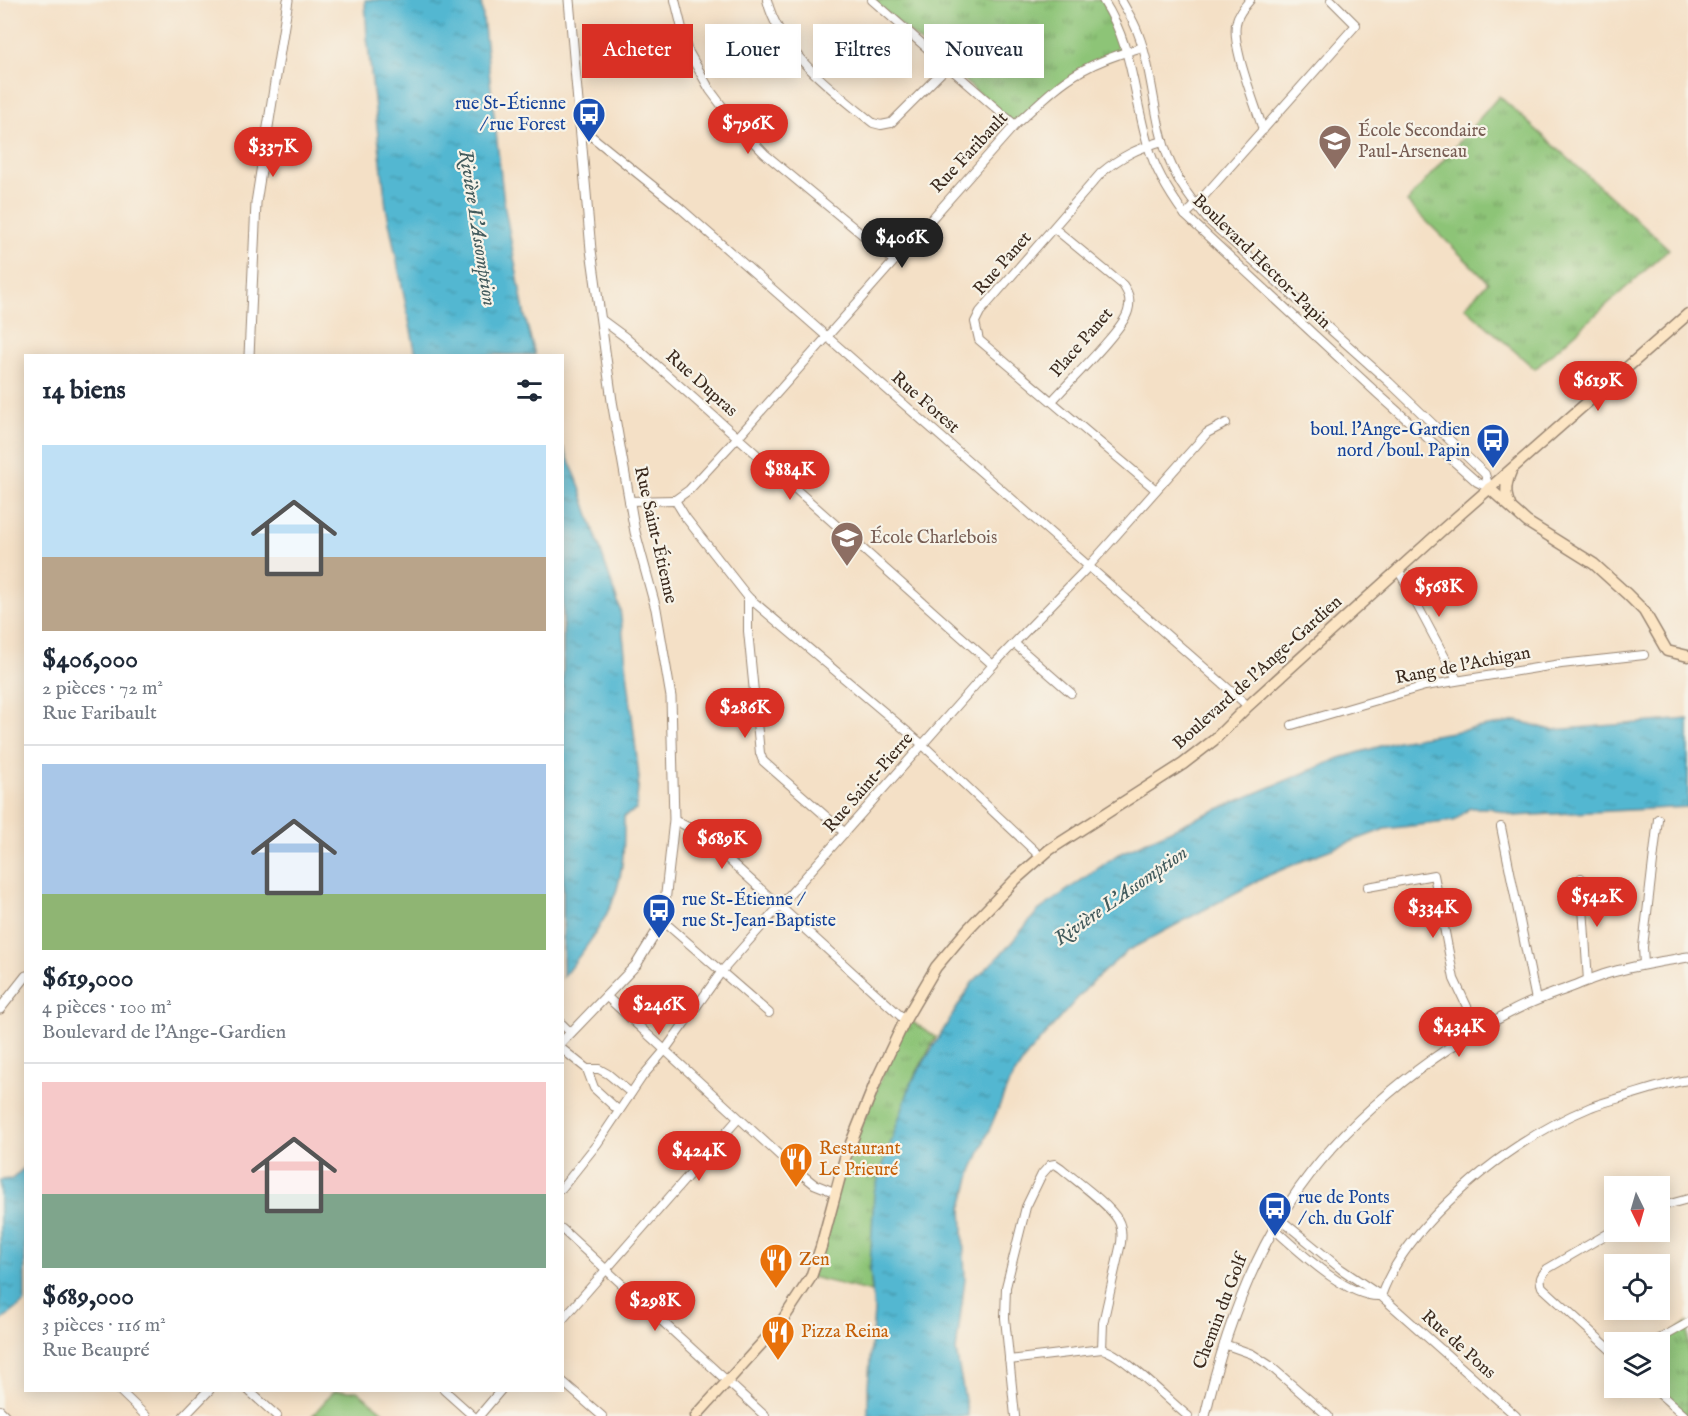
<!DOCTYPE html>
<html lang="fr">
<meta charset="utf-8">
<style>
body{margin:0;font-family:"IM FELL English",serif;background:#f6f6f7;color:#1f2937;height:100vh;display:flex;flex-direction:column;font-size:22px;white-space:nowrap}
*{box-sizing:border-box;margin:0}
p{font-size:20px;color:#747a83}
.icon{flex:none;width:33px;height:33px;fill:none;stroke:currentColor;stroke-width:2;stroke-linecap:round;stroke-linejoin:round}
.map{position:relative;flex:1;overflow:hidden}
.side{position:absolute;left:24px;top:354px;width:540px;height:1038px;display:flex;flex-direction:column;background:#fff;border-radius:0px;box-shadow:0 3px 15px #0003}
.side>*{flex:none}
.top-card{position:absolute;left:582px;top:24px;width:570px;height:54px;display:flex;gap:12px}
.needle{width:39px;rotate:175deg}
.controls{position:absolute;left:1604px;top:1176px;display:grid;gap:12px}
.controls a{display:grid;place-items:center;width:66px;height:66px;border-radius:0px;background:#fff;box-shadow:0 3px 15px #0003;font-size:30px}
.price{position:absolute;translate:-50% -51px;padding:0 14px;border-radius:21px;background:#d93025;color:#fff;font-size:20px;line-height:39px;filter:drop-shadow(0 2px 3px #0008)}
.price::after{content:'';position:absolute;left:50%;top:36px;width:18px;height:14px;margin-left:-9px;background:inherit;clip-path:polygon(0 0,100% 0,50% 100%)}
.price.on{background:#222;color:#fff}
ul{padding:0;list-style:none}
li{display:grid;align-content:center;gap:12px;height:318px;padding:0 18px}
li+li{border-top:2px solid #e0e1e3}
li span{display:grid;place-items:center;height:186px;border-radius:0px;color:#555}
li>.icon{margin-inline-start:auto}
span .icon{width:108px;height:108px;fill:#fffc;stroke-width:1}
li b{font-size:26px}
h2{display:flex;justify-content:space-between;align-items:center;height:72px;padding:0 18px;font-size:26px}
.pill{padding:0 21px;border-radius:0px;background:#fff;box-shadow:0 3px 15px #0003;font-size:21px;line-height:54px}
.pill.on{background:#d93025;color:#fff}
.map>svg:first-child{display:block}
.grass{fill:#8dc477;stroke:#64774a;stroke-width:1.5}
.park{fill:url(#park-tufts);stroke:#64774a;stroke-width:1.5}
.water{fill:url(#water-ripples);stroke:#467078;stroke-width:1.5}
.lines{fill:none;stroke-linecap:round;stroke-linejoin:round}
.minor-casing{stroke:#988572;stroke-width:10}
.tertiary-casing{stroke:#988572;stroke-width:11}
.secondary-casing{stroke:#988572;stroke-width:13}
.minor{stroke:#fff;stroke-width:8}
.tertiary{stroke:#fff;stroke-width:9}
.secondary{stroke:#fce5c4;stroke-width:10}
.labels{text-anchor:middle;dominant-baseline:central;stroke-width:4.5;stroke-linejoin:round;paint-order:stroke}
.transit-label{font-size:18px;fill:#164399;stroke:#f7f3e8;text-anchor:end}
.education-label{font-size:18px;fill:#785e54;stroke:#f7f3e8;text-anchor:start}
.street-label{font-size:18px;fill:#3b2a1e;stroke:#f7f3e8}
.food-label{font-size:18px;fill:#c56008;stroke:#f7f3e8;text-anchor:start}
.water-label{font-size:20px;font-style:italic;fill:#435b5d;stroke:#f7f3e8}
</style>
<div class="map">
<svg width="1688" height="1416" viewBox="0 0 1688 1416">
<defs>
<pattern id="park-tufts" width="24" height="20" patternUnits="userSpaceOnUse" patternTransform="scale(1.5)"><rect width="24" height="20" fill="#8dc477"/><path d="M3 7l-1-3M5 7V3M7 7l1-3M15 17l-1-3M17 17v-4M19 17l1-3" fill="none" stroke="#749f61"/></pattern>
<pattern id="water-ripples" width="26" height="14" patternUnits="userSpaceOnUse" patternTransform="scale(1.5)"><rect width="26" height="14" fill="#52b7d1"/><path d="M2 4q2-2 4 0t4 0M15 11q2-2 4 0t4 0" fill="none" stroke="#4595a9"/></pattern>
</defs>
<rect width="100%" height="100%" fill="#f7f3e8"/>
<filter id="ink" filterUnits="userSpaceOnUse"><feTurbulence type="fractalNoise" baseFrequency=".0167" numOctaves="2"/><feDisplacementMap in="SourceGraphic" scale="12" xChannelSelector="R" yChannelSelector="G"/><feConvolveMatrix kernelMatrix="1 2 1 2 8 2 1 2 1" color-interpolation-filters="sRGB"/></filter>
<filter id="wash" filterUnits="userSpaceOnUse"><feTurbulence type="fractalNoise" baseFrequency=".008" numOctaves="4" result="noise"/><feDisplacementMap in="SourceGraphic" scale="24" xChannelSelector="R" yChannelSelector="G"/><feGaussianBlur stdDeviation="1.35" result="paint"/><feColorMatrix in="noise" values="0 0 0 0 0 0 0 0 0 0 0 0 0 0 0 0 0 1.4 0 .05"/><feComposite in="paint" operator="in"/></filter>
<g filter="url(#wash)">
<rect width="100%" height="100%" fill="#f4e0c6"/>
<path class="grass" d="M334,1391h23l31,25h-76z"/>
<g class="park">
<path d="M872,0h231l24,52 -48,20 -64,53z"/>
<path d="M1499,96l170,153 -134,120 -70,-62 23,-25 -81,-80z"/>
<path d="M906,1018l30,19 -25,46 -41,185 2,24 -61,-15 23,-85z"/>
<path d="M1688,1323v93l-35,-28h6v-46z"/>
</g>
<g class="water">
<path d="M365,0h116l23,203 21,114 10,38h-119l-30,-148 -19,-170z"/>
<path d="M563,447l14,32 43,130 19,168 -3,33 -12,6c0,21 0,41 -4,61 -7,37 -34,71 -57,100z"/>
<path d="M1688,719v88l-174,9 -24,-8h-20l-16,13 -69,8 -64,24 -54,23 -140,75 -36,32 -63,71 -19,29 -37,88 -10,36 3,72 -9,72 12,65h-100v-30l6,-75 -4,-43 4,-76 37,-109 61,-100 34,-34 32,-38 79,-56 82,-38 141,-59 58,-17 120,-20 34,9z"/>
<path d="M25,1167v135l-25,20v-142l12,-1z"/>
</g>
</g>
<g filter="url(#ink)">
<g class="lines">
<defs>
<g id="minor">
<path d="M675,0l12,49 23,41 24,32 31,32 128,106"/>
<path d="M767,0c13,53 66,90 106,123l8,2 10,-2 56,-56"/>
<path d="M872,0l143,125"/>
<path d="M1103,0c30,46 30,94 45,145 7,25 21,48 37,70l193,179 99,88 12,6"/>
<path d="M1121,0c6,11 13,21 17,33 16,41 15,88 32,129 9,22 23,40 38,58l181,162 96,92 4,14"/>
<path d="M1250,0c-5,6 -11,12 -13,20 -8,22 19,86 26,110"/>
<path d="M580,127l99,80 569,499"/>
<path d="M1185,215l11,-10 160,-180 -25,-25"/>
<path d="M602,320l23,17 368,328"/>
<path d="M1052,401c15,-17 72,-72 76,-90 3,-11 1,-17 -5,-26l-69,-57"/>
<path d="M1156,490l-177,-150 -4,-18 5,-10 121,-139c19,-16 37,-25 62,-32"/>
<path d="M675,500l14,-10 49,-53 277,-312c21,-19 42,-41 66,-54 20,-11 40,-18 62,-24"/>
<path d="M675,500l11,18 62,79 175,148 118,112"/>
<path d="M629,501l46,-1"/>
<path d="M1398,569l59,111"/>
<path d="M748,597v34l12,122 3,8 9,8 73,64"/>
<path d="M1015,644l56,49"/>
<path d="M1292,725l133,-39 136,-22 83,-9"/>
<path d="M674,820l24,12 207,188"/>
<path d="M1501,827l35,173"/>
<path d="M1581,878l7,103"/>
<path d="M1368,887l66,-12 20,104 24,51"/>
<path d="M663,921l106,92"/>
<path d="M1644,965l-1,-18 15,-128"/>
<path d="M606,996l183,168 25,20 20,8"/>
<path d="M562,1024l9,9"/>
<path d="M562,1049l25,20h12l9,5 23,19"/>
<path d="M587,1069l7,19 25,23"/>
<path d="M562,1188l35,-44 45,-67 23,-27 57,-79 271,-306 95,-98 119,-134 19,-10"/>
<path d="M1659,1207l29,-8"/>
<path d="M1280,1219l61,50 40,27 135,120"/>
<path d="M562,1229l203,187"/>
<path d="M1274,1229c25,22 72,68 105,67"/>
<path d="M1614,1230l-67,39c-6,7 -8,10 -5,18l72,66"/>
<path d="M1381,1296c11,-32 33,-59 56,-83 44,-45 96,-82 154,-106 13,-5 26,-8 39,-12 20,-6 38,-12 58,-15"/>
<path d="M562,1320l176,-201"/>
<path d="M1654,1342l34,-19"/>
<path d="M1224,1344l28,10 17,11 59,51"/>
<path d="M1009,1360l93,-11c20,4 67,52 86,67"/>
<path d="M562,1381l40,35"/>
<path d="M1653,1388l32,28"/>
<path d="M119,1390l27,26"/>
<path d="M248,1390l29,26"/>
<path d="M444,1390l29,26"/>
<path d="M0,1410l6,6"/>
<path d="M479,1416l22,-26"/>
<path d="M1015,1416l-10,-98 1,-31 20,-80 16,-33 8,-9 5,-1 6,4c15,13 48,36 57,52 4,7 4,15 3,23l-18,80 -1,26"/>
</g>
<g id="tertiary">
<path d="M249,356l7,-153 32,-203"/>
<path d="M0,1009l26,-33"/>
<path d="M562,1042l74,-77 27,-44 11,-101 -3,-123 -15,-88 -21,-77 -23,-131 -21,-151 -22,-250"/>
<path d="M184,1416l25,-26"/>
<path d="M1205,1416c17,-75 42,-148 85,-214 50,-77 139,-149 221,-190 20,-11 42,-18 63,-26 15,-6 31,-13 47,-16 22,-6 45,-9 67,-13"/>
</g>
<g id="secondary">
<path d="M1489,488l38,34 67,42 33,30 17,17 23,40 21,5"/>
<path d="M1510,505c-6,-12 -4,-22 1,-34"/>
<path d="M696,1416l86,-95 29,-44 10,-30 24,-89 31,-77 29,-61 31,-53 32,-38 48,-50 33,-29 134,-86 31,-24 34,-34 194,-176 246,-216"/>
</g>
</defs>
<use href="#minor" class="minor-casing"/>
<use href="#tertiary" class="tertiary-casing"/>
<use href="#secondary" class="secondary-casing"/>
<use href="#minor" class="minor"/>
<use href="#tertiary" class="tertiary"/>
<use href="#secondary" class="secondary"/>
</g>
</g>
<defs>
<symbol id="bus-pin" viewBox="-11 -11 22 30"><path d="M0 17L-7.5 6A9.5 9.5 0 1 1 7.5 6Z" fill="#1a4fb4" stroke="#f7f3e8"/><path d="M-5-6H5V4H4V6H2V4H-2V6H-4V4H-5ZM-3.5-4V0h7V-4ZM-3.5 1.2v1.5H-2V1.2ZM2 1.2v1.5H3.5V1.2Z" fill="#fff"/></symbol>
<symbol id="school-pin" viewBox="-11 -11 22 30"><path d="M0 17L-7.5 6A9.5 9.5 0 1 1 7.5 6Z" fill="#8d6e63" stroke="#f7f3e8"/><path d="M0-5L7-2L0 1L-7-2ZM-4 1L0 2.5L4 1V4Q0 6-4 4Z" fill="#fff"/></symbol>
<symbol id="restaurant-pin" viewBox="-11 -11 22 30"><path d="M0 17L-7.5 6A9.5 9.5 0 1 1 7.5 6Z" fill="#e8710a" stroke="#f7f3e8"/><path d="M-5-6h1v4h1v-4h1v4h1v-4h1v5L-1.5 .5V6h-2V.5L-5-1ZM5-6V6H3V1.5H1.5Q1.5-4 5-6Z" fill="#fff"/></symbol>
</defs>
<g fill-rule="evenodd">
<use href="#bus-pin" x="570" y="95" width="38" height="52"/>
<use href="#school-pin" x="1316" y="122" width="38" height="52"/>
<use href="#bus-pin" x="1474" y="421" width="38" height="52"/>
<use href="#school-pin" x="828" y="519" width="38" height="52"/>
<use href="#bus-pin" x="640" y="891" width="38" height="52"/>
<use href="#restaurant-pin" x="777" y="1140" width="38" height="52"/>
<use href="#bus-pin" x="1256" y="1189" width="38" height="52"/>
<use href="#restaurant-pin" x="757" y="1241" width="38" height="52"/>
<use href="#restaurant-pin" x="759" y="1313" width="38" height="52"/>
</g>
<g class="labels">
<g class="transit-label">
<text x="566" y="104">rue St-Étienne<tspan x="566" dy="21">/ rue Forest</tspan></text>
<text x="1470" y="430">boul. l'Ange-Gardien<tspan x="1470" dy="21">nord / boul. Papin</tspan></text>
<text x="682" y="900" text-anchor="start">rue St-Étienne /<tspan x="682" dy="21">rue St-Jean-Baptiste</tspan></text>
<text x="1298" y="1198" text-anchor="start">rue de Ponts<tspan x="1298" dy="21">/ ch. du Golf</tspan></text>
</g>
<g class="education-label">
<text x="1358" y="131">École Secondaire<tspan x="1358" dy="21">Paul-Arseneau</tspan></text>
<text x="870" y="538">École Charlebois</text>
</g>
<g class="street-label">
<text transform="translate(970 153) rotate(-47)">Rue Faribault</text>
<text transform="translate(1261 262) rotate(44)">Boulevard Hector-Papin</text>
<text transform="translate(1003 264) rotate(-49)">Rue Panet</text>
<text transform="translate(1082 343) rotate(-49)">Place Panet</text>
<text transform="translate(701 384) rotate(42)">Rue Dupras</text>
<text transform="translate(925 403) rotate(41)">Rue Forest</text>
<text transform="translate(655 535) rotate(77)">Rue Saint-Étienne</text>
<text transform="translate(1463 666) rotate(-11)">Rang de l'Achigan</text>
<text transform="translate(1258 673) rotate(-42)">Boulevard de l'Ange-Gardien</text>
<text transform="translate(869 783) rotate(-49)">Rue Saint-Pierre</text>
<text transform="translate(1221 1312) rotate(-69)">Chemin du Golf</text>
<text transform="translate(1458 1345) rotate(42)">Rue de Pons</text>
</g>
<g class="food-label">
<text x="819" y="1149">Restaurant<tspan x="819" dy="21">Le Prieuré</tspan></text>
<text x="799" y="1260">Zen</text>
<text x="801" y="1332">Pizza Reina</text>
</g>
<g class="water-label">
<text transform="translate(477 228) rotate(81)">Rivière L'Assomption</text>
<text transform="translate(1121 896) rotate(-35)">Rivière L'Assomption</text>
</g>
</g>
</svg>
<div class="controls">
<a><svg class="needle" viewBox="-14 -14 28 28"><path d="M0-13l5 13h-10z" fill="#e53935"/><path d="M0 13l5-13h-10z" fill="#747a83"/></svg></a>
<a><svg class="icon" aria-label="locate" viewBox="0 0 24 24"><circle cx="12" cy="12" r="6"/><path d="M12 2v4M12 18v4M2 12h4M18 12h4"/></svg></a>
<a><svg class="icon" aria-label="layers" viewBox="0 0 24 24"><path d="M12 4l9 5-9 5-9-5zM3 14l9 5 9-5"/></svg></a>
</div>
<b class="price" style="left:748px;top:155px">$796K</b>
<b class="price" style="left:273px;top:178px">$337K</b>
<b class="price on" style="left:902px;top:269px">$406K</b>
<b class="price" style="left:1598px;top:412px">$619K</b>
<b class="price" style="left:790px;top:501px">$884K</b>
<b class="price" style="left:1439px;top:618px">$568K</b>
<b class="price" style="left:745px;top:739px">$286K</b>
<b class="price" style="left:722px;top:870px">$689K</b>
<b class="price" style="left:1597px;top:928px">$542K</b>
<b class="price" style="left:1433px;top:939px">$334K</b>
<b class="price" style="left:659px;top:1036px">$246K</b>
<b class="price" style="left:1459px;top:1058px">$434K</b>
<b class="price" style="left:699px;top:1182px">$424K</b>
<b class="price" style="left:655px;top:1332px">$298K</b>
<div class="top-card">
<a class="pill on">Acheter</a>
<a class="pill">Louer</a>
<a class="pill">Filtres</a>
<a class="pill">Nouveau</a>
</div>
<section class="side">
<h2>14 biens<svg class="icon" aria-label="filters" viewBox="0 0 24 24"><path d="M4 7h16M4 17h16"/><circle cx="9" cy="7" r="2"/><circle cx="15" cy="17" r="2"/></svg></h2>
<ul>
<li><span style="background:linear-gradient(#bfe0f5 60%,#b9a48a 0)"><svg class="icon" aria-label="home" viewBox="0 0 24 24"><path d="M3 11l9-7 9 7M6 9v11h12V9"/></svg></span><div><b>$406,000</b><p>2 pièces · 72 m²</p><p>Rue Faribault</p></div></li>
<li><span style="background:linear-gradient(#a9c7e8 70%,#8fb573 0)"><svg class="icon" aria-label="home" viewBox="0 0 24 24"><path d="M3 11l9-7 9 7M6 9v11h12V9"/></svg></span><div><b>$619,000</b><p>4 pièces · 100 m²</p><p>Boulevard de l'Ange-Gardien</p></div></li>
<li><span style="background:linear-gradient(#f6c9c9 60%,#7fa58c 0)"><svg class="icon" aria-label="home" viewBox="0 0 24 24"><path d="M3 11l9-7 9 7M6 9v11h12V9"/></svg></span><div><b>$689,000</b><p>3 pièces · 116 m²</p><p>Rue Beaupré</p></div></li>
</ul>
</section>
</div>
